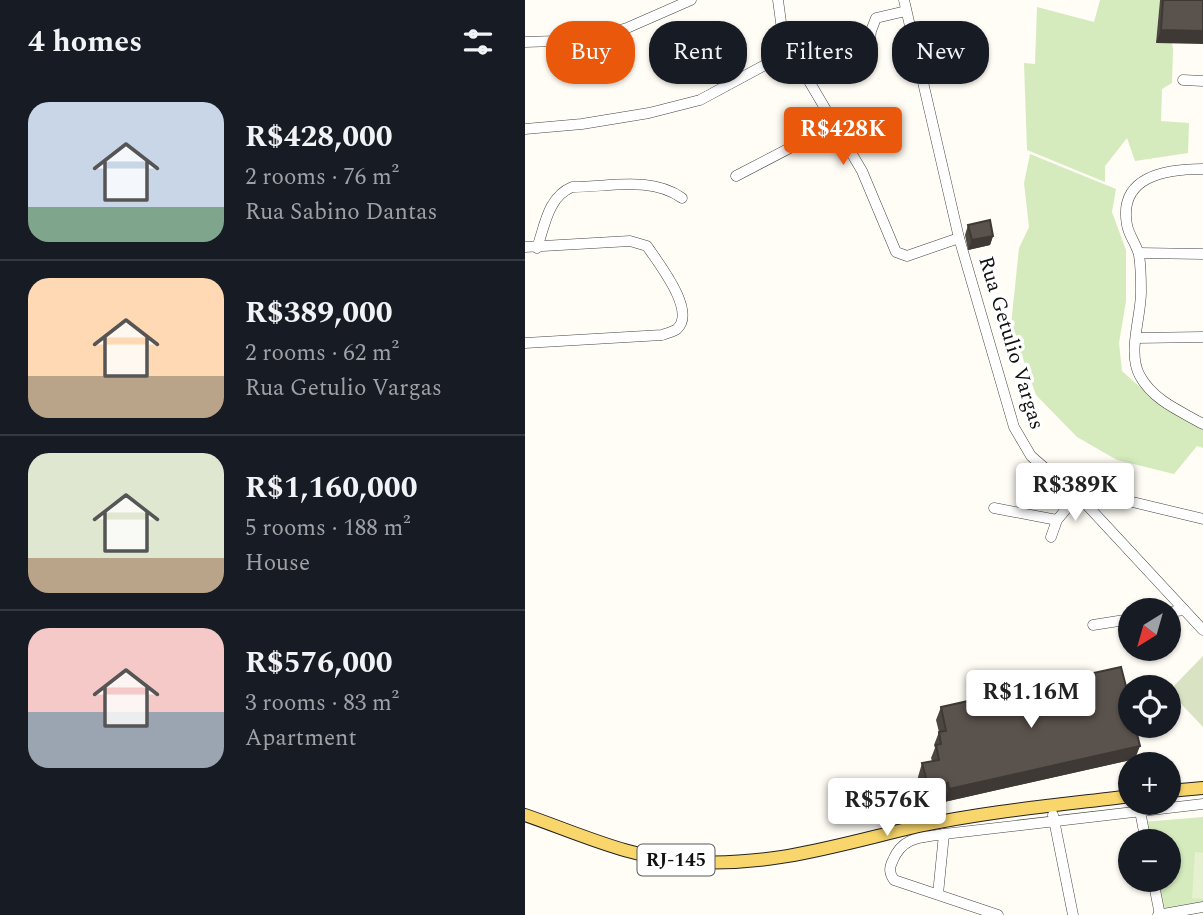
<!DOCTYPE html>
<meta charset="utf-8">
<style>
body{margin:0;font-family:Spectral,serif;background:#20242c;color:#f1f3f6;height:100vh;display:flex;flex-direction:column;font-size:26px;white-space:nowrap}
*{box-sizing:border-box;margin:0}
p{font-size:23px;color:#9ea1a6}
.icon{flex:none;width:38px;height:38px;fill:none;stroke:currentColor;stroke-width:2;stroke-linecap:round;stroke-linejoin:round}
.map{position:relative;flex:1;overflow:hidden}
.details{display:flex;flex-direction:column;background:#171b24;width:525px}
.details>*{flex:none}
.guide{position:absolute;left:21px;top:21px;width:551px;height:63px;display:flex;gap:14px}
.needle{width:46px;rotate:217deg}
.buttons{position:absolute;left:593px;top:598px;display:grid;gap:14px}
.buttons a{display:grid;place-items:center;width:63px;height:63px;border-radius:50%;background:#171b24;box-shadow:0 2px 5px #0004;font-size:35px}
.price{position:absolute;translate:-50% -60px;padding:0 16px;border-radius:7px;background:#fff;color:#222;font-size:23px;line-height:46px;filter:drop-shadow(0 2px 4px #0008)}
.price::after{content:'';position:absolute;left:50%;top:42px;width:21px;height:16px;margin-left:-10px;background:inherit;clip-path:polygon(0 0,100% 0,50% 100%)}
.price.current{background:#ea580c;color:#fff}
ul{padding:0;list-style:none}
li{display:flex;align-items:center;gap:21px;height:175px;padding:0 28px}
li+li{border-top:2px solid #363941}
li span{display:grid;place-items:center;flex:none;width:196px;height:140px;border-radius:21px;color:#555}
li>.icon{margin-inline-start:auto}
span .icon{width:84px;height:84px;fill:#fffc;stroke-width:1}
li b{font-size:30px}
h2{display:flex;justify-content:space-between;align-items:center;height:84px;padding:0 28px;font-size:30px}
.tag{padding:0 24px;border-radius:28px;background:#171b24;box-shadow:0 2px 5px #0004;font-size:24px;line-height:63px}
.tag.current{background:#ea580c;color:#fff}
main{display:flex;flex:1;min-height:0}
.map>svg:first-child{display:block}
.green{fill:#d5ebbd}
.cemetery{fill:#d9e3c4}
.pitch{fill:#e6f2cf}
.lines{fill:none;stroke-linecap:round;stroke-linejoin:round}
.minor-casing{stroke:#444;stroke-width:11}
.major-casing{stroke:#222;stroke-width:14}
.minor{stroke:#fff;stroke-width:10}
.major{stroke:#f9d66b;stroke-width:12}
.wall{fill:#4d4742}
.shaded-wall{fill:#3f3936}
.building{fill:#5a524d;stroke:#3f3936;stroke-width:2}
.labels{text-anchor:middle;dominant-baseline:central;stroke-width:7;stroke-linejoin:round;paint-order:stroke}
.shield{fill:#fff;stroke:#585858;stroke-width:2}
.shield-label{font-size:19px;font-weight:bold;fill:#111}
.street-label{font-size:21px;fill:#111;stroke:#fff}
</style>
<main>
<section class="details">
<h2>4 homes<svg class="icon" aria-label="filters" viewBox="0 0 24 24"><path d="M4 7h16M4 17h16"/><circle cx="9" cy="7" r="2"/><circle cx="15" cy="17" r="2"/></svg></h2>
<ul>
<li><span style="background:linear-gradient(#c9d6e8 75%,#7fa58c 0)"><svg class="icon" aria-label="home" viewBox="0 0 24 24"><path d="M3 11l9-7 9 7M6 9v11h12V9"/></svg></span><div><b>R$428,000</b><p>2 rooms · 76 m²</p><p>Rua Sabino Dantas</p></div></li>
<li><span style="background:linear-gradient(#ffd9b3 70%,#b9a48a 0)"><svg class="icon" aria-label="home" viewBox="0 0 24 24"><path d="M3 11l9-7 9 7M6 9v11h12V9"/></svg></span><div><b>R$389,000</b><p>2 rooms · 62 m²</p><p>Rua Getulio Vargas</p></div></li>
<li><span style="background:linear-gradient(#dfe7d0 75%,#b9a48a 0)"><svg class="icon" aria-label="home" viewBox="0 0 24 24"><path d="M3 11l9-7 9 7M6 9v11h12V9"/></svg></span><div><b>R$1,160,000</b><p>5 rooms · 188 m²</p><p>House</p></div></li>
<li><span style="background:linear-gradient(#f6c9c9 60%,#9aa5b1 0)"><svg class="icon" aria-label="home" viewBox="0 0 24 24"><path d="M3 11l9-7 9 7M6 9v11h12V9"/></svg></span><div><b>R$576,000</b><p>3 rooms · 83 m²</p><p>Apartment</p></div></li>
</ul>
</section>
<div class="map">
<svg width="678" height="915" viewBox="0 0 678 915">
<rect width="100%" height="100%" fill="#fffdf5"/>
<g class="green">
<path d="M575,0h60l-4,43h16l1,6 -1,34 -10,6 -1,32 28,2 -1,30 -53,8 -8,-23 -22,28v16l-78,-32 -3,-87 11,1 2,-57 57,15z"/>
<path d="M505,154l86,35 -4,23 14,38v51l-7,42 3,28 36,32 45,25v20l-6,-2 -23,28 -57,-14 -40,-23 -41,-42 -25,-70 8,-77 10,-21 -5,-44z"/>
<path d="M678,817v88l-42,8 -7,-33h15v-38h-23l-4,-20z"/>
</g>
<path class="cemetery" d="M678,656v71l-34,-36z"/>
<path class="pitch" d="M670,852l8,1v46l-11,-1z"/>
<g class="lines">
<defs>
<g id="minor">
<path d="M253,0l5,37 79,134 34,81 11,4 52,-18"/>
<path d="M379,0l55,238 55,189 17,29 54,47 118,127"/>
<path d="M0,42l62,-2 40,-12 64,-28"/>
<path d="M343,57l3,-26 5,-13 30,-7"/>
<path d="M658,80l20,1"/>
<path d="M0,129l57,-5 67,-11 51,-13 91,-49"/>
<path d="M678,169c-37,0 -85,7 -76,56 2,11 10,20 12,30 2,12 2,25 2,37 0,26 -14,61 -1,84 13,24 40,35 63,48"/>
<path d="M211,176l100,-52"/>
<path d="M0,247l105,-6 17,5c11,17 50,65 30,83 -4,3 -10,4 -15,6l-137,8"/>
<path d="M12,248c8,-23 11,-51 35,-61 37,0 79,-11 110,11"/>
<path d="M614,253l64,1"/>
<path d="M611,338l67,-1"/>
<path d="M560,503l12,-4 15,-2 91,22"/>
<path d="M469,508l63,12"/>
<path d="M526,537l6,-17 20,-24"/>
<path d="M644,612l15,-2"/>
<path d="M568,625l38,-6"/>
<path d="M615,811l6,31"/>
<path d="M528,815l20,100"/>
<path d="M628,880l7,35"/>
<path d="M413,894l6,-60"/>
<path d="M473,915l-104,-35c-5,-7 -5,-12 -1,-20 10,-24 28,-22 51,-26l259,-30"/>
<path d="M633,915l45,-8"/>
</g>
<g id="major">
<path d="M644,791l34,-3"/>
<path d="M0,815c55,19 109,45 169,47 82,4 147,-18 225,-36 70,-15 141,-21 212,-30"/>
</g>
</defs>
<use href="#minor" class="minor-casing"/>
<use href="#major" class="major-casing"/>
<use href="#minor" class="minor"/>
<use href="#major" class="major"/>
</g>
<g class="wall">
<path d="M635,0h43l-47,43z"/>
<path d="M443,225l25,11 -3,9 -22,5 -3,-15z"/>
<path d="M416,707l194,52 -191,43 -1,-6 -3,1 -2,5 -29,6 -3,-14 5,-13 7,-1v-3l4,-14 10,-2 -1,-3 4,-10 -1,-3 5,-13 -3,-12z"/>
</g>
<g class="shaded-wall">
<path d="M636,30l42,1v13l-47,-1z"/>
<path d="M468,236l-3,9 -22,5 4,-10z"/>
<path d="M615,746l-5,13 -191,43 5,-13z"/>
<path d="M423,783l-5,13 -3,1 -2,5 -29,6 5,-13z"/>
</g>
<g class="building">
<path d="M638,0h40v31l-42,-1z"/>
<path d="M465,220l3,16 -21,4 -4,-15z"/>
<path d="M596,667l10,39v20h4l5,20 -191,43 -1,-6 -7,1 1,5 -28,6 -3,-14 15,-3 -4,-15 17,-3 -3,-15 5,-1 -2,-12 7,-1 -5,-24z"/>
</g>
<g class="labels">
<rect class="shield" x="112.5" y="844.5" width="77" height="31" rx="5"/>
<g class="shield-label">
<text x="151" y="860">RJ-145</text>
</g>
<g class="street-label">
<text transform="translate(486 343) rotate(73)">Rua Getulio Vargas</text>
</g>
</g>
</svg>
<div class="buttons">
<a><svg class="needle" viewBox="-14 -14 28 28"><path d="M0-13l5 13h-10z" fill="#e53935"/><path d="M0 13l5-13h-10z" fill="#9ea1a6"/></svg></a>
<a><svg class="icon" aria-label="locate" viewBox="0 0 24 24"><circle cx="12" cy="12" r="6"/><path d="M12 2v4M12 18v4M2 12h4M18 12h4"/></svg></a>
<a>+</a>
<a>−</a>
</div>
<b class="price current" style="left:318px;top:167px">R$428K</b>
<b class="price" style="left:550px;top:523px">R$389K</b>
<b class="price" style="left:506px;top:730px">R$1.16M</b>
<b class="price" style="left:362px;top:838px">R$576K</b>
<div class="guide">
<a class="tag current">Buy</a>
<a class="tag">Rent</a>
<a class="tag">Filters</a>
<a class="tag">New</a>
</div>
</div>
</main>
